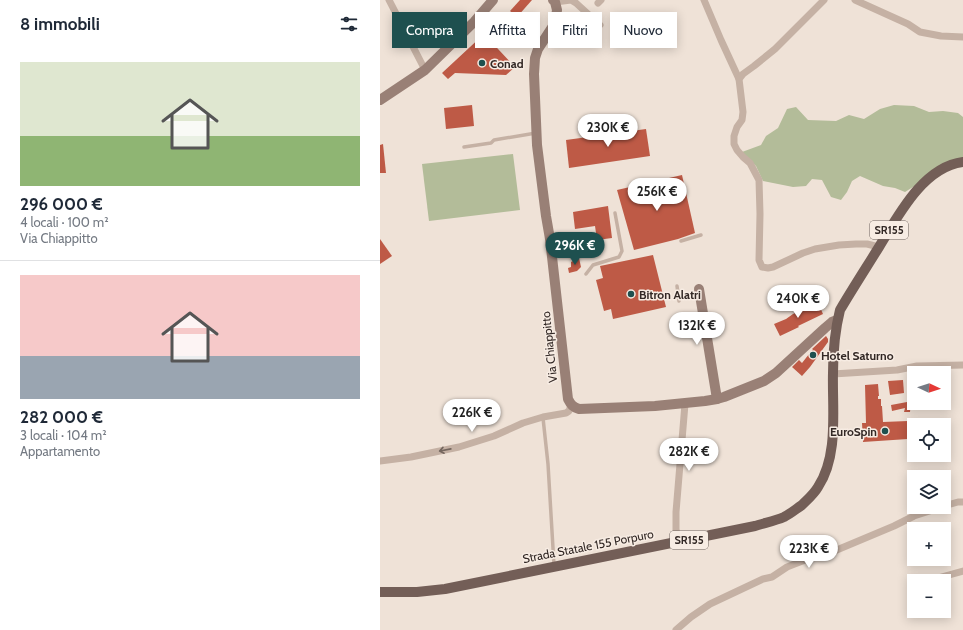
<!DOCTYPE html>
<html lang="it">
<meta charset="utf-8">
<style>
body{margin:0;font-family:Cabin,sans-serif;background:#f6f6f7;color:#1f2937;height:100vh;display:flex;flex-direction:column;font-size:15px;white-space:nowrap}
*{box-sizing:border-box;margin:0}
p{font-size:13px;color:#747a83}
.icon{flex:none;width:22px;height:22px;fill:none;stroke:currentColor;stroke-width:2;stroke-linecap:round;stroke-linejoin:round}
.map{position:relative;flex:1;overflow:hidden}
.side{display:flex;flex-direction:column;background:#fff;width:380px}
.side>*{flex:none}
.guide{position:absolute;left:12px;top:12px;width:380px;height:36px;display:flex;gap:8px}
.needle{width:26px;rotate:94deg}
.fabs{position:absolute;left:527px;top:366px;display:grid;gap:8px}
.fabs a{display:grid;place-items:center;width:44px;height:44px;border-radius:0px;background:#fff;box-shadow:0 2px 10px #0003;font-size:20px}
.price{position:absolute;translate:-50% -34px;padding:0 9px;border-radius:14px;background:#fff;color:#222;font-size:13px;line-height:26px;filter:drop-shadow(0 1px 2px #0008)}
.price::after{content:'';position:absolute;left:50%;top:24px;width:12px;height:9px;margin-left:-6px;background:inherit;clip-path:polygon(0 0,100% 0,50% 100%)}
.price.current{background:#1e504f;color:#fff}
ul{padding:0;list-style:none}
li{display:grid;align-content:center;gap:8px;height:212px;padding:0 20px}
li+li{border-top:1px solid #e0e1e3}
li span{display:grid;place-items:center;height:124px;border-radius:0px;color:#555}
li>.icon{margin-inline-start:auto}
span .icon{width:72px;height:72px;fill:#fffc;stroke-width:1}
li b{font-size:17px}
h2{display:flex;justify-content:space-between;align-items:center;height:48px;padding:0 20px;font-size:17px}
.pill{padding:0 14px;border-radius:0px;background:#fff;box-shadow:0 2px 10px #0003;font-size:14px;line-height:36px}
.pill.current{background:#1e504f;color:#fff}
main{display:flex;flex:1;min-height:0}
.map>svg:first-child{display:block}
.green{fill:#b3bc99}
.building{fill:#be5a46}
.lines{fill:none;stroke-linecap:round;stroke-linejoin:round}
.lane{stroke:#c5b1a4;stroke-width:3.5}
.street{stroke:#c5b1a4;stroke-width:7}
.secondary{stroke:#998076;stroke-width:10}
.primary{stroke:#735e57;stroke-width:10}
.oneway{stroke:#74665e}
.poi-dot{fill:#1e504f;stroke:#f7ece3;stroke-width:1.5}
.labels{text-anchor:middle;dominant-baseline:central;stroke-width:3;stroke-linejoin:round;paint-order:stroke}
.shield{fill:#f7ece3;stroke:#6d635e;stroke-width:1}
.shield-label{font-size:11px;font-weight:bold;fill:#322825}
.poi-label{font-size:12px;font-weight:bold;fill:#322825;stroke:#f7ece3;text-anchor:start}
.street-label{font-size:12px;fill:#322825;stroke:#f7ece3}
</style>
<main>
<section class="side">
<h2>8 immobili<svg class="icon" aria-label="filters" viewBox="0 0 24 24"><path d="M4 7h16M4 17h16"/><circle cx="9" cy="7" r="2"/><circle cx="15" cy="17" r="2"/></svg></h2>
<ul>
<li><span style="background:linear-gradient(#dfe7d0 60%,#8fb573 0)"><svg class="icon" aria-label="home" viewBox="0 0 24 24"><path d="M3 11l9-7 9 7M6 9v11h12V9"/></svg></span><div><b>296 000 €</b><p>4 locali · 100 m²</p><p>Via Chiappitto</p></div></li>
<li><span style="background:linear-gradient(#f6c9c9 65%,#9aa5b1 0)"><svg class="icon" aria-label="home" viewBox="0 0 24 24"><path d="M3 11l9-7 9 7M6 9v11h12V9"/></svg></span><div><b>282 000 €</b><p>3 locali · 104 m²</p><p>Appartamento</p></div></li>
</ul>
</section>
<div class="map">
<svg width="583" height="630" viewBox="0 0 583 630">
<rect width="100%" height="100%" fill="#efe2d7"/>
<g class="green">
<path d="M514,105l20,1 15,6 14,-1 15,2 5,4v43l-42,22 -16,10 -10,-4 -12,-2 -23,-10 -8,5 -5,11 -6,8 -10,-3 -9,-17 -10,-1 -6,7 -13,1 -30,-6 -7,-15 -14,-14 19,-7 5,-9 12,-8 9,-19 9,-2 12,13 28,1 13,-6 15,4 16,-10z"/>
<path d="M133,154l7,56 -91,11 -7,-57z"/>
</g>
<g class="building">
<path d="M140,0h12l-15,17 -7,-6z"/>
<path d="M104,34l31,33 -9,8 -51,-2 -7,6 -6,-6z"/>
<path d="M92,105l2,21 -28,3 -2,-21z"/>
<path d="M266,129l4,27 -81,12 -3,-28z"/>
<path d="M3,144l3,29h-6v-28z"/>
<path d="M302,175l13,58 -17,6 -44,11 -17,-60z"/>
<path d="M228,206l4,32 -15,2 -2,-14 -20,3 -2,-17z"/>
<path d="M0,239l12,17 -12,8z"/>
<path d="M273,255l13,52 -53,12 -2,-10 -7,2 -8,-31 7,-2 -3,-12z"/>
<path d="M199,258l2,9 -4,4 -8,2 -1,-5 3,-1v-5z"/>
<path d="M438,303l5,11 -25,12 1,1 -19,9 -6,-12 12,-5 7,-5z"/>
<path d="M446,336l2,3v3l-18,25 -8,9 -10,-9 7,-7 3,3 11,-14h-1z"/>
<path d="M523,380l1,13 -14,2 -2,-14z"/>
<path d="M498,384l1,12h-1v3h3v7h1l1,16 25,-1v18l-45,3 -1,-19h4l-1,-38z"/>
<path d="M527,402h4l-1,10h-6l1,-4 -13,3 -1,-6z"/>
</g>
<g class="lines">
<g class="lane">
<path d="M84,147l27,-4 3,-3 42,-7"/>
<path d="M301,241l20,-6"/>
<path d="M206,274l7,-9 26,-8 3,-6 -7,-38"/>
<path d="M297,286l2,15"/>
<path d="M163,418l5,46 6,101"/>
</g>
<g class="street">
<path d="M9,0l36,70"/>
<path d="M324,0l17,40 18,39"/>
<path d="M444,0l-49,49 -21,17 -11,8 -4,5 4,33 -1,8 -5,7 -3,9v8l3,6 6,7 7,6 9,17 1,34 -1,46 3,7 6,1 5,-1 30,-14 12,-4 24,-4 17,-1h11l12,3"/>
<path d="M475,0l53,24 12,8 21,4 22,1"/>
<path d="M175,2l16,-2 5,3 24,22"/>
<path d="M218,3l3,-3"/>
<path d="M453,374l64,-4 20,-4 46,-1"/>
<path d="M0,461l31,-4 48,-10 35,-11 29,-13 20,-6 23,-4 3,-2 2,-6"/>
<path d="M564,506l14,-4h5"/>
<path d="M298,542l-2,-13v-17l9,-108"/>
<path d="M547,581l36,-10"/>
<path d="M531,586l3,-1"/>
<path d="M296,630l15,-13 19,-13 53,-25 9,-2 15,-10 18,-7 27,-8 62,-26 20,-10 28,-9"/>
</g>
<g class="secondary">
<path d="M173,0l2,2 2,8 -2,13 -17,26 -3,9 -1,16 3,71 9,71 4,23 18,160c3,6 5,8 11,10l76,-3 50,-5 12,-2 7,-2 40,-16 12,-8 49,-45 7,-6 5,-2"/>
<path d="M0,100l45,-30 49,-48 19,-22"/>
<path d="M319,289l18,110"/>
</g>
<path class="primary" d="M0,592h37l28,-3 310,-63c9,-3 20,-5 29,-9 6,-3 12,-8 18,-12 6,-6 12,-11 16,-18 21,-32 14,-78 15,-114 0,-21 2,-43 7,-63 13,-22 26,-42 39,-63 19,-31 44,-80 84,-85"/>
</g>
<defs><path id="oneway-shaft" d="M-6 0H5M1.5-3L5.5 0L1.5 3" fill="none" stroke-width="1.6" stroke-linecap="round" stroke-linejoin="round"/></defs>
<use class="oneway" href="#oneway-shaft" transform="translate(65 450) rotate(169)"/>
<g class="poi-dot">
<circle cx="102" cy="63" r="4"/>
<circle cx="251" cy="294" r="4"/>
<circle cx="433" cy="355" r="4"/>
<circle cx="505" cy="431" r="4"/>
</g>
<g class="labels">
<g class="shield">
<rect x="490" y="221" width="38" height="18" rx="3"/>
<rect x="290" y="531" width="38" height="18" rx="3"/>
</g>
<g class="shield-label">
<text x="509" y="230">SR155</text>
<text x="309" y="540">SR155</text>
</g>
<g class="poi-label">
<text x="110" y="63">Conad</text>
<text x="259" y="294">Bitron Alatri</text>
<text x="441" y="355">Hotel Saturno</text>
<text x="497" y="431" text-anchor="end">EuroSpin</text>
</g>
<g class="street-label">
<text transform="translate(169 347) rotate(-96)">Via Chiappitto</text>
<text transform="translate(208 546) rotate(-11)">Strada Statale 155 Porpuro</text>
</g>
</g>
</svg>
<div class="fabs">
<a><svg class="needle" viewBox="-14 -14 28 28"><path d="M0-13l5 13h-10z" fill="#e53935"/><path d="M0 13l5-13h-10z" fill="#747a83"/></svg></a>
<a><svg class="icon" aria-label="locate" viewBox="0 0 24 24"><circle cx="12" cy="12" r="6"/><path d="M12 2v4M12 18v4M2 12h4M18 12h4"/></svg></a>
<a><svg class="icon" aria-label="layers" viewBox="0 0 24 24"><path d="M12 4l9 5-9 5-9-5zM3 14l9 5 9-5"/></svg></a>
<a>+</a>
<a>−</a>
</div>
<b class="price" style="left:228px;top:148px">230K €</b>
<b class="price" style="left:277px;top:212px">256K €</b>
<b class="price current" style="left:195px;top:266px">296K €</b>
<b class="price" style="left:418px;top:319px">240K €</b>
<b class="price" style="left:317px;top:346px">132K €</b>
<b class="price" style="left:92px;top:433px">226K €</b>
<b class="price" style="left:309px;top:472px">282K €</b>
<b class="price" style="left:429px;top:569px">223K €</b>
<div class="guide">
<a class="pill current">Compra</a>
<a class="pill">Affitta</a>
<a class="pill">Filtri</a>
<a class="pill">Nuovo</a>
</div>
</div>
</main>
